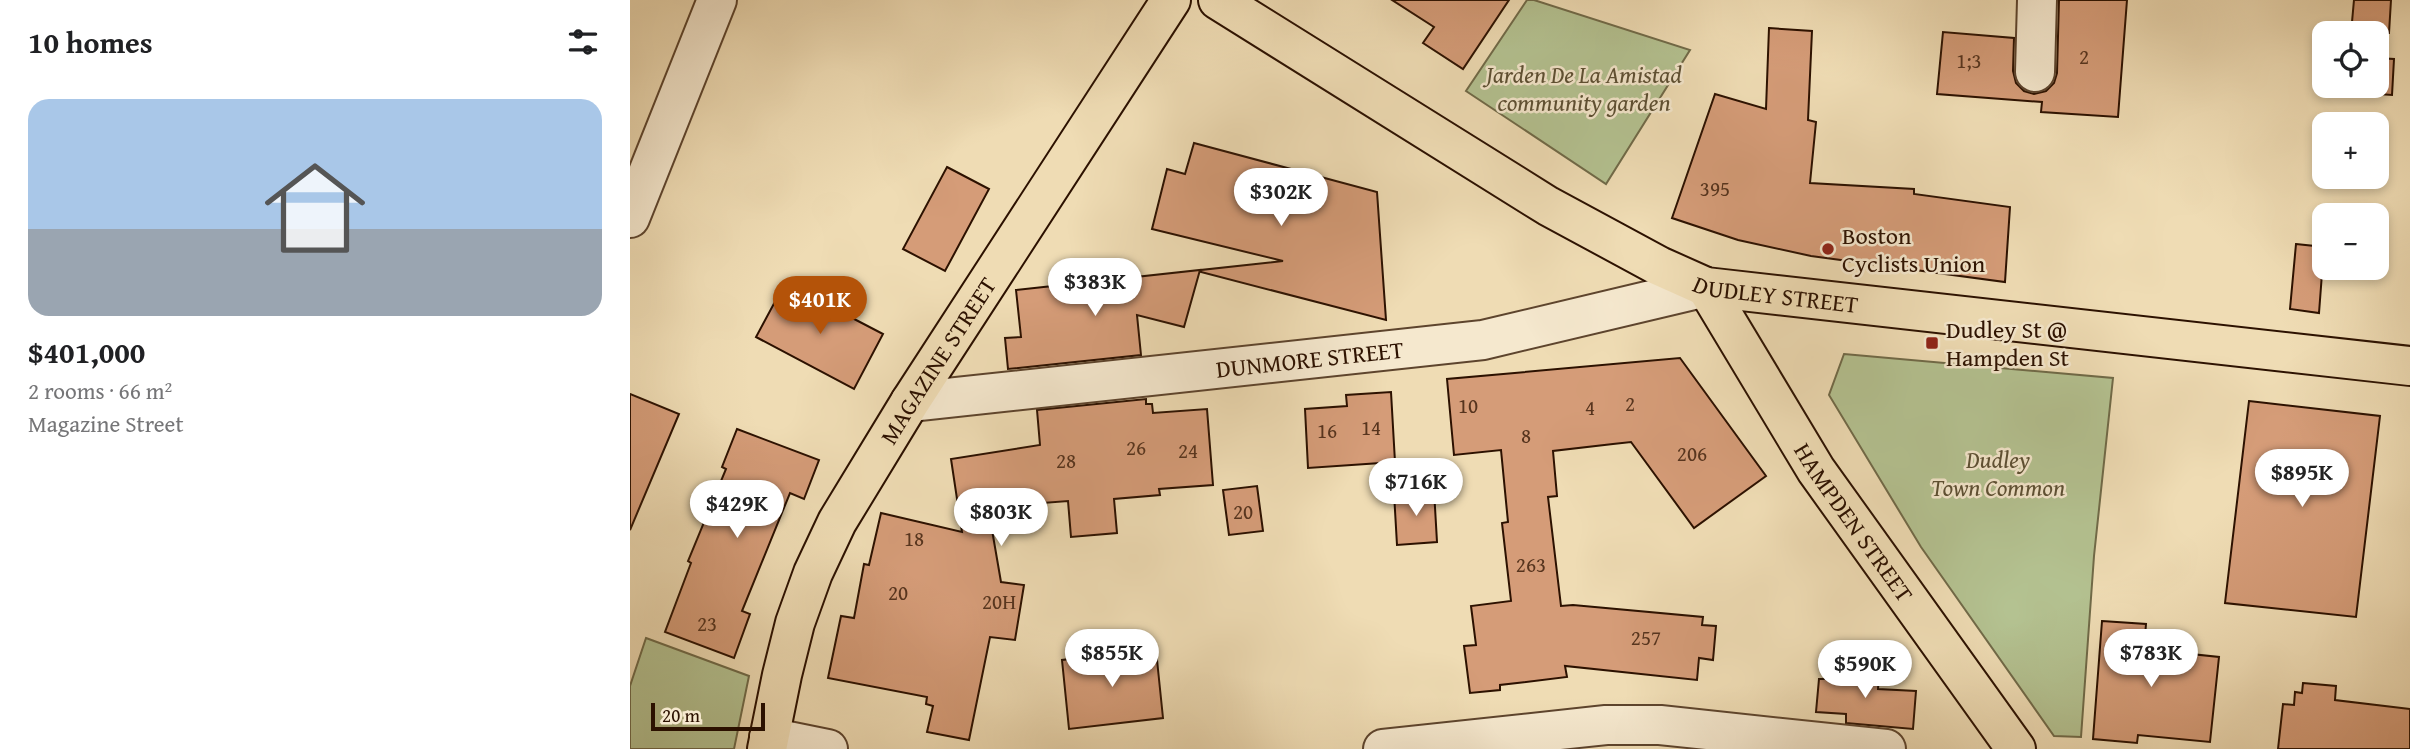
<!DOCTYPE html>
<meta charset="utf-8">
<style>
body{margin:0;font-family:"Gentium Book Plus",serif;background:#f6f6f6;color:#202124;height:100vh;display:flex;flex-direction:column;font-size:26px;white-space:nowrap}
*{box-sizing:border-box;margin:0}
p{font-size:23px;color:#757577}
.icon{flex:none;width:38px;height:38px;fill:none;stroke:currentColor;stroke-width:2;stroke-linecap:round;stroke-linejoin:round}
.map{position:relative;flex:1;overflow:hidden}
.panel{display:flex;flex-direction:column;background:#fff;width:630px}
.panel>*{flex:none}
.tools{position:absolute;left:1682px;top:21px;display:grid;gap:14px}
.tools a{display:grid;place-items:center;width:77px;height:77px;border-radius:14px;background:#fff;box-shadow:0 4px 10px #0003;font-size:35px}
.scale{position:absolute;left:21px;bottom:18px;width:114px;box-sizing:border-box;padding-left:7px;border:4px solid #2c1100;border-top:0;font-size:19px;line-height:24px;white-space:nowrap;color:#2c1100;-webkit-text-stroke:5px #f5e8ce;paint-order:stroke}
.price{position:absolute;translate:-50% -60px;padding:0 16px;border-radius:24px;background:#fff;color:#222;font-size:23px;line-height:46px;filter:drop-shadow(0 2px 4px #0008)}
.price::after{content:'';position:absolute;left:50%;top:42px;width:21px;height:16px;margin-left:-10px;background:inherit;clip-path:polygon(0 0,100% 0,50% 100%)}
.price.on{background:#b45309;color:#fff}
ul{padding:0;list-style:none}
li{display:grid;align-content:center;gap:14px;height:371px;padding:0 28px}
li span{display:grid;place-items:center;height:217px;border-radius:21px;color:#555}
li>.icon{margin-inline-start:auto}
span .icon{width:126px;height:126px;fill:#fffc;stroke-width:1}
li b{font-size:30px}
h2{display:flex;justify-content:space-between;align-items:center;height:84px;padding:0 28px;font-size:30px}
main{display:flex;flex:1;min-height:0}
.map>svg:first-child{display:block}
.green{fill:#b4c291;stroke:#706a48;stroke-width:2}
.building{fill:#d59c78;stroke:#2c1100;stroke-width:2}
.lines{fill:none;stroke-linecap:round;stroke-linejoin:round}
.minor-casing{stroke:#5d442d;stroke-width:42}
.major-casing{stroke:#2c1100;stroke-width:42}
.minor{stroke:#f5e8ce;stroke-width:38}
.major{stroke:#efdcb4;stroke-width:38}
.poi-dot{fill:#8f2418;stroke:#f5e8ce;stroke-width:2.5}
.labels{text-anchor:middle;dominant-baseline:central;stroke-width:5;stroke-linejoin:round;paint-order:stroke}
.number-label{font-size:21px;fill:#56341e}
.park-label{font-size:24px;font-style:italic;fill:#5c4f33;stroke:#f5e8ce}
.poi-label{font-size:24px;fill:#2c1100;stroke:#f5e8ce;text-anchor:start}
.street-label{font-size:24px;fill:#2c1100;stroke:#f5e8ce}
</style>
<main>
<section class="panel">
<h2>10 homes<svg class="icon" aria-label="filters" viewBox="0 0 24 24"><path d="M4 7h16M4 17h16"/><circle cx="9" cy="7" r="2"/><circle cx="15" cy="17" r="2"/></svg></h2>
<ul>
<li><span style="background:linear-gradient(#a9c7e8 60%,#9aa5b1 0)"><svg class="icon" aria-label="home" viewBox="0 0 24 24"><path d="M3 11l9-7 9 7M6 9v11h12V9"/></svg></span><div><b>$401,000</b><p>2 rooms · 66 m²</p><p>Magazine Street</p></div></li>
</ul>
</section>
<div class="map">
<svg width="1780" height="749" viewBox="0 0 1780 749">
<rect width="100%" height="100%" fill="#efdcb4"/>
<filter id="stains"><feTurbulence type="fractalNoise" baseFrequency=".00286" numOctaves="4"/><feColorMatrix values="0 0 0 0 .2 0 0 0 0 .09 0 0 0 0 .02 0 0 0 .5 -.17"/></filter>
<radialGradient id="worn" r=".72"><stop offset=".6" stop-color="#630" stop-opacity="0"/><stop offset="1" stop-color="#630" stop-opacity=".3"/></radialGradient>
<g class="green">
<path d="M897,0h7l156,50 -84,134 -140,-93z"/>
<path d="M1214,354l269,24 -19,178 -13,181 -27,-1 -133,-189 -92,-152z"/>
<path d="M16,638l103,38 -15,73h-104v-63z"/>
</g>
<g class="building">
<path d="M762,0h117l-46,69 -40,-26 11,-16z"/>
<path d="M1429,0h68l-9,117 -77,-5 1,-10 -105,-8 6,-62 71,6 -1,33 3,12 8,8 10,3 12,-3 8,-8 3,-10z"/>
<path d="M1724,0h37l-2,33h-38z"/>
<path d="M1139,28l43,3 -4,89 8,2 -6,61 104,6v5l96,13 -5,75 -194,-26 -73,-16 -66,-22 43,-124 51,15z"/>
<path d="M1746,58l18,1 -2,36 -29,-2v-7h13z"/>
<path d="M564,143l183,49 9,128 -185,-48v-2l82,-9 -131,-32 15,-60 18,5z"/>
<path d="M317,167l42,22 -44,82 -42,-22z"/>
<path d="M1666,244l28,3 -5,66 -29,-4z"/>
<path d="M570,270l-16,57 -47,-12 4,40 -133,14 -3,-31 16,-1 -5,-47z"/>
<path d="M155,283l98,51 -29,55 -98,-52z"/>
<path d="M1050,358l86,118 -72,52 -63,-86 -18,2 -60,7 4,45 -9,1 13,109 12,-1 130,12 -1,8 14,1 -3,34 -14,-2 -2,22 -132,-14 2,11 -67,8v5l-30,3 -6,-47 12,-1 -5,-39 40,-5 -9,-78 6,-1 -7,-72 -47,5 -7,-76z"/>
<path d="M761,392l4,70 -87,6 -3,-59 42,-3 -1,-11z"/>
<path d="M0,394l49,20 -49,116z"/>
<path d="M516,399v5h6l1,9 54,-4 6,76 -54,4 1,6 -46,4 3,34 -46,4 -3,-36 -64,5 2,15 -15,3 10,58 23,3 -9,55 -25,-3 -21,103 -42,-8 6,-26 -7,-2 1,-7 -99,-19 13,-62 13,2 10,-54 5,1 12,-52 81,19 -11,-73 89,-14 -3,-35z"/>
<path d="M1619,401l131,15 -24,201 -131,-14z"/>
<path d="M107,429l82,31 -15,39 -14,-6 -48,118 8,3 -16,44 -69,-26 26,-69 -3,-2 38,-92 -4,-2z"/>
<path d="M627,486l6,45 -34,4 -6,-45z"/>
<path d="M804,490l3,52 -40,3 -3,-52z"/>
<path d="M1472,621l44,3 -2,25 75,8 -9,85 -72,-7 -1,8 -44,-4z"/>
<path d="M526,650l7,68 -94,11 -7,-69z"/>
<path d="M1197,669l52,4 -1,16 38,2 -3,38 -67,-6v-9l-30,-2 3,-33h7z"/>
<path d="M1673,683l33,3 -1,14 75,9v40h-132l5,-45 11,1 1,-13 7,1z"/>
</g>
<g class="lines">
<defs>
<g id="minor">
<path d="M1405,72l2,-72"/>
<path d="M0,218l87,-218"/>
<path id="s1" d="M280,402l573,-62 223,-53"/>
<path d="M139,737l59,12"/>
<path d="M753,749l223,-24h54l226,24"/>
</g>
<g id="major">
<path id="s2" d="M588,0l330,206 111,60 47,21 704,79"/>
<path id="s3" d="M1076,287l110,183 200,279"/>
<path id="s4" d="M137,749l15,-74 13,-52 18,-50 24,-51 73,-120 261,-402"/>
</g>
</defs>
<use href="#minor" class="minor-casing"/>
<use href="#major" class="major-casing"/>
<use href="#minor" class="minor"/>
<use href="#major" class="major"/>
</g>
<g class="poi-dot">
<circle cx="1198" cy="249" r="7"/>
<rect x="1295" y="336" width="14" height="14" rx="3.5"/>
</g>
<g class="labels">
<g class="number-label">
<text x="1454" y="56">2</text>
<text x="1339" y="60">1;3</text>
<text x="1085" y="188">395</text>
<text x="1000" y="403">2</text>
<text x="838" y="405">10</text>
<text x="960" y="407">4</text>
<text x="741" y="427">14</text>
<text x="697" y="430">16</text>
<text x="896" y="435">8</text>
<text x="506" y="447">26</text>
<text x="558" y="450">24</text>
<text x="1062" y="453">206</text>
<text x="436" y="460">28</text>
<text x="613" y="511">20</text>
<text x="284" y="538">18</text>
<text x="901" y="564">263</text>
<text x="268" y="592">20</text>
<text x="369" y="601">20H</text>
<text x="77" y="623">23</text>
<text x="1016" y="637">257</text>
</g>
<g class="park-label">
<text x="954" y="74">Jarden De La Amistad<tspan x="954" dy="28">community garden</tspan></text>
<text x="1368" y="459">Dudley<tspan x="1368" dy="28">Town Common</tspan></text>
</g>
<g class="poi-label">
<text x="1212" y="235">Boston<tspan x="1212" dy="28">Cyclists Union</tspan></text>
<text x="1316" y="329">Dudley St @<tspan x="1316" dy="28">Hampden St</tspan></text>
</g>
<g class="street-label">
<text stroke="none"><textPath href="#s2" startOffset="637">DUDLEY STREET</textPath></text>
<text stroke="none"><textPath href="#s1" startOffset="402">DUNMORE STREET</textPath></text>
<text stroke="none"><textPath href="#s4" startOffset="429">MAGAZINE STREET</textPath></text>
<text stroke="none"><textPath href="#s3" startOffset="278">HAMPDEN STREET</textPath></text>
</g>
</g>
<rect width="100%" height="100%" filter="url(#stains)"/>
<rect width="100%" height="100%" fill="url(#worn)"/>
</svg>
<div class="tools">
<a><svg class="icon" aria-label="locate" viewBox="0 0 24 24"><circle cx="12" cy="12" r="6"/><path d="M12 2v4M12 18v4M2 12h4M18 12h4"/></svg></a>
<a>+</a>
<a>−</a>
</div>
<div class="scale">20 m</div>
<b class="price" style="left:651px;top:228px">$302K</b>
<b class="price" style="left:465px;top:318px">$383K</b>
<b class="price on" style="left:190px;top:336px">$401K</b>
<b class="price" style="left:1672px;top:509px">$895K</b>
<b class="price" style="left:786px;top:518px">$716K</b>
<b class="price" style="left:107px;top:540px">$429K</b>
<b class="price" style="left:371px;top:548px">$803K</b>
<b class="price" style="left:482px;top:689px">$855K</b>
<b class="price" style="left:1521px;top:689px">$783K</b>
<b class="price" style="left:1235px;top:700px">$590K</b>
</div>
</main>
